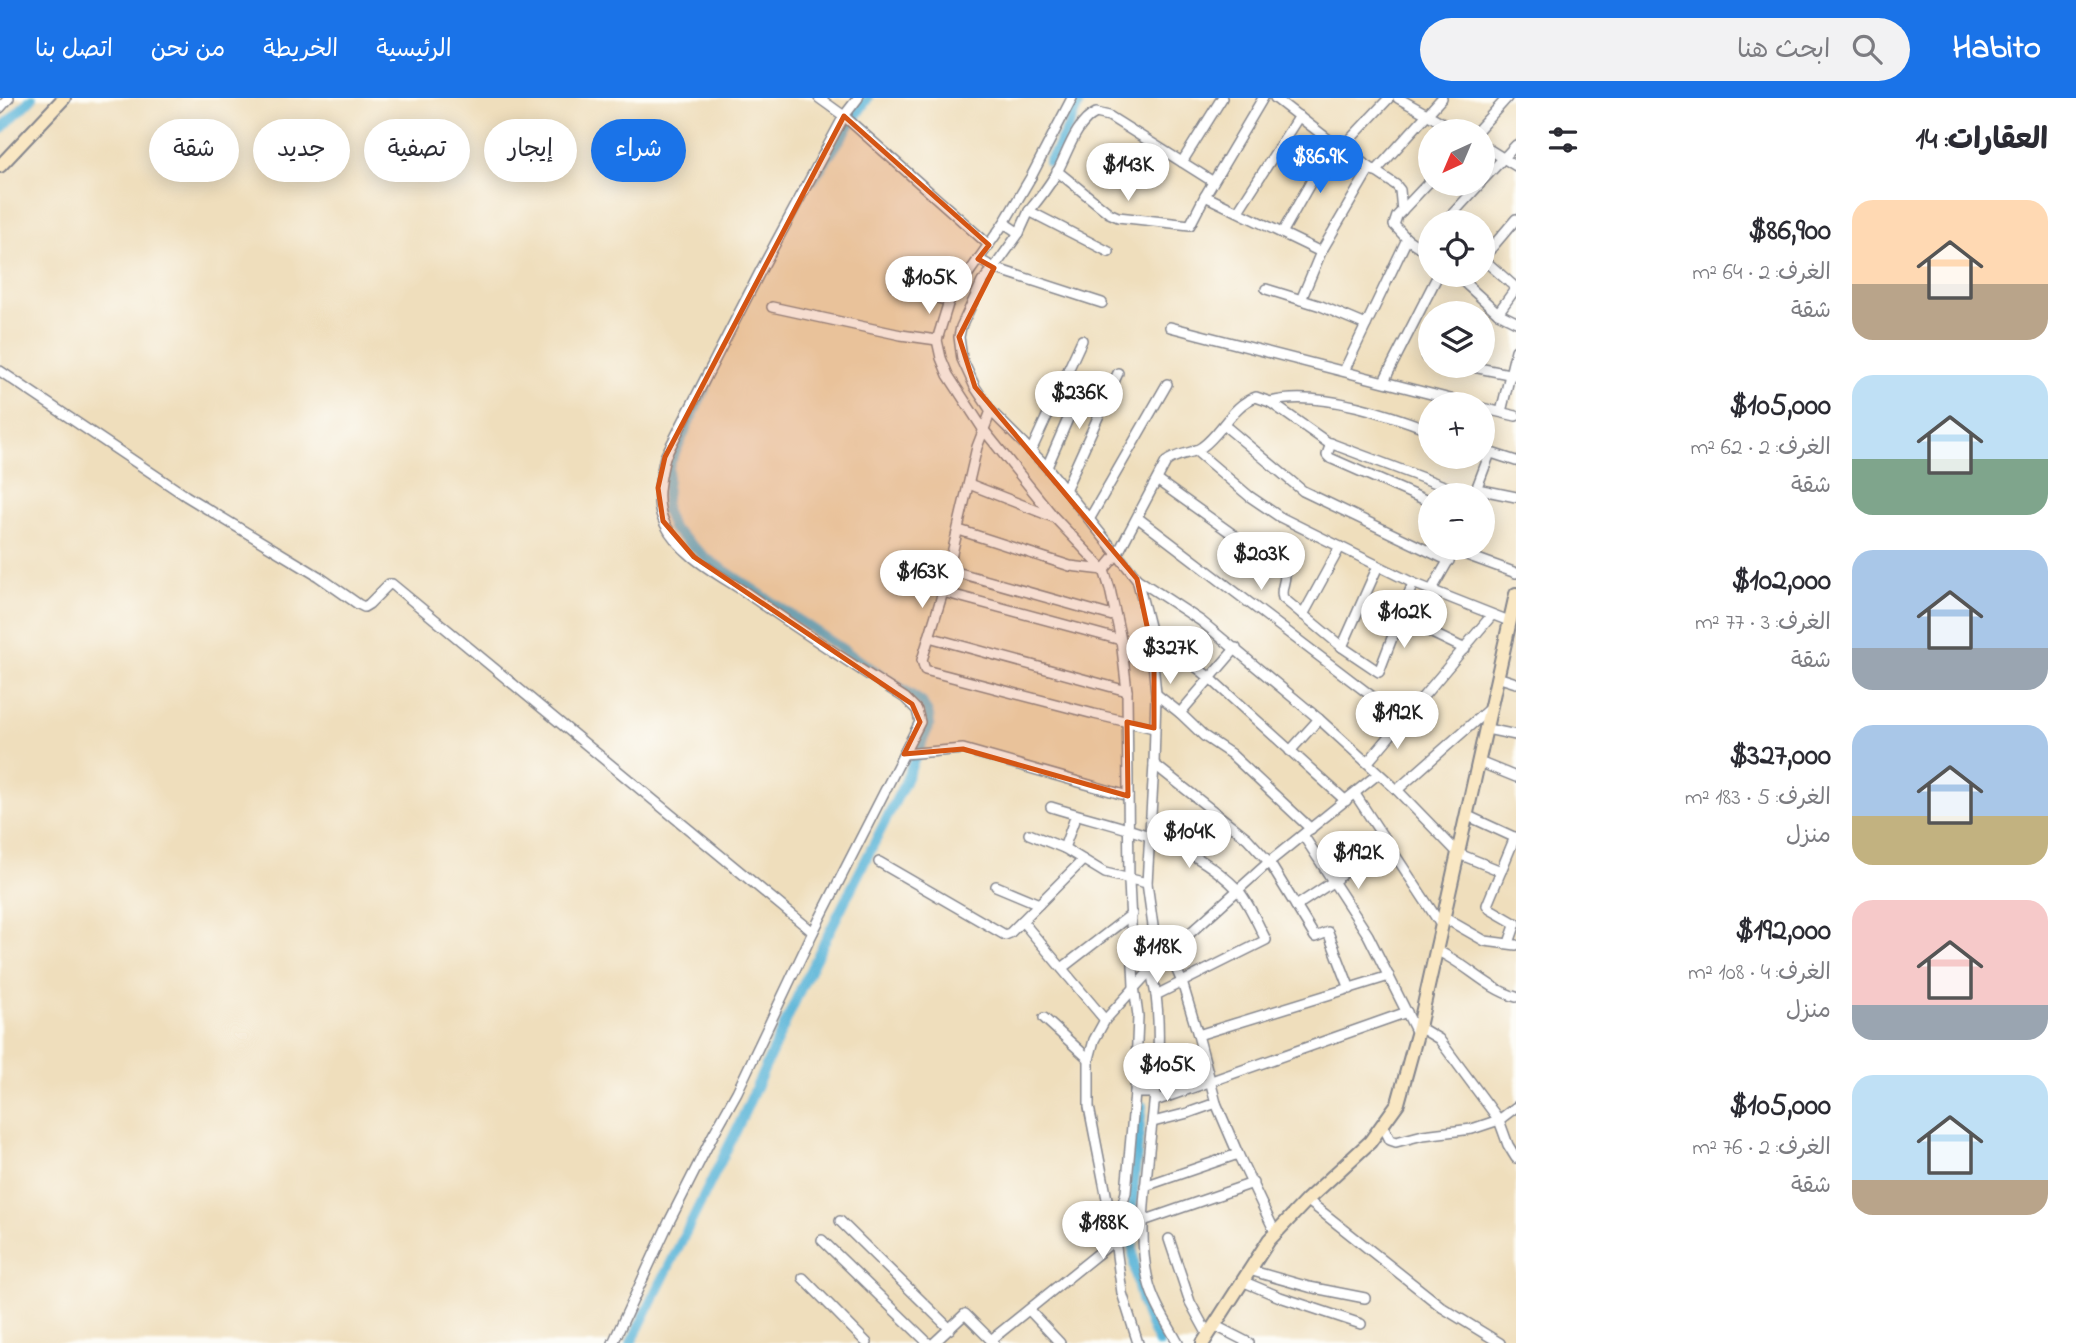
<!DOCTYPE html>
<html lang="ar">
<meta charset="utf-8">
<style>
body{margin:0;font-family:"Indie Flower","Playpen Sans Arabic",sans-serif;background:#f2f2f3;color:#2b2b33;direction:rtl;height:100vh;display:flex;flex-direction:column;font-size:26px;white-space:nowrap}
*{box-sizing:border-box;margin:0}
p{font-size:23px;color:#7c7c81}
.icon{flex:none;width:38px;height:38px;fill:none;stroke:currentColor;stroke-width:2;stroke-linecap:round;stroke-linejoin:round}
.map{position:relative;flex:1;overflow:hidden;direction:ltr}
.details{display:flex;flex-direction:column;background:#fff;width:560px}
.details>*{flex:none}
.top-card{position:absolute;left:21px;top:21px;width:665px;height:63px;direction:rtl;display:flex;gap:14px}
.needle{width:46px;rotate:224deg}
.buttons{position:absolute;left:1418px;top:21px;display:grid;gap:14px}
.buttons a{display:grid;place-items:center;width:77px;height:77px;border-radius:50%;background:#fff;box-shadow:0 4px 18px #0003;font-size:35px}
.price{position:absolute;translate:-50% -60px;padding:0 16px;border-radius:24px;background:#fff;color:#222;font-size:23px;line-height:46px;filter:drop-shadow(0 2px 4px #0008)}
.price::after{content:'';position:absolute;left:50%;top:42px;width:21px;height:16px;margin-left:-10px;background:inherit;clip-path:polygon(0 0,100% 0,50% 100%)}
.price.selected{background:#1a73e8;color:#fff}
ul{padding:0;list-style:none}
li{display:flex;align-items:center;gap:21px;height:175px;padding:0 28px}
li span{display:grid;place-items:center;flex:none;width:196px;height:140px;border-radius:21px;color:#555}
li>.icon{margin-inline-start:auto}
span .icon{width:84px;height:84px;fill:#fffc;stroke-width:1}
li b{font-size:30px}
h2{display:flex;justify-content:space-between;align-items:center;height:84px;padding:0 28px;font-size:30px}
.pill{padding:0 24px;border-radius:32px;background:#fff;box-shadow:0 4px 18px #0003;font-size:24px;line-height:63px}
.pill.selected{background:#1a73e8;color:#fff}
header{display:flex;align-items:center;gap:42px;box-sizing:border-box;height:98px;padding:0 35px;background:#1a73e8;color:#fff}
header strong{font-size:33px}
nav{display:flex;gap:38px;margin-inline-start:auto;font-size:24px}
.search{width:490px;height:63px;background:#f2f2f3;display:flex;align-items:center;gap:18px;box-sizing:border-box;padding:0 24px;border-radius:38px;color:#7c7c81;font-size:26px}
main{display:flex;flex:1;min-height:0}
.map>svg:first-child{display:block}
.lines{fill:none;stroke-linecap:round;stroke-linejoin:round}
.canal{stroke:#5bb5d8;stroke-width:10}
.street-casing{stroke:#85868d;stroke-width:12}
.secondary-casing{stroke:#85868d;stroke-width:16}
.street{stroke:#fff;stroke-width:9}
.secondary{stroke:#f9e7c3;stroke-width:12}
.marked{fill:#d45514;fill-opacity:0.2;stroke:#d45514;stroke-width:5;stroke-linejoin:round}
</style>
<header>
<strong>Habito</strong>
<div class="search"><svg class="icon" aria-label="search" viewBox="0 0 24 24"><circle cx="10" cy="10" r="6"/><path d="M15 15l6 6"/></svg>ابحث هنا</div>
<nav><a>الرئيسية</a><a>الخريطة</a><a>من نحن</a><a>اتصل بنا</a></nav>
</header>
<main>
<section class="details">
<h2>العقارات: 14<svg class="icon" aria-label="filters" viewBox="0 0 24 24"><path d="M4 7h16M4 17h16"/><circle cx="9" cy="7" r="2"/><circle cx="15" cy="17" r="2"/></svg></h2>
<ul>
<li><span style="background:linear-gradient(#ffd9b3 60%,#b9a48a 0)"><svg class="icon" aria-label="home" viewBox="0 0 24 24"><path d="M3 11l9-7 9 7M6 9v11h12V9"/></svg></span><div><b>$86,900</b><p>الغرف: 2 · 64 m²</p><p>شقة</p></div></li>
<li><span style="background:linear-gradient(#bfe0f5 60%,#7fa58c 0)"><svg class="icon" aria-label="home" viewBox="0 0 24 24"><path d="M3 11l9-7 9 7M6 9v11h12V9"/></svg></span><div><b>$105,000</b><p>الغرف: 2 · 62 m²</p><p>شقة</p></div></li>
<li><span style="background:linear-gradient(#a9c7e8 70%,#9aa5b1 0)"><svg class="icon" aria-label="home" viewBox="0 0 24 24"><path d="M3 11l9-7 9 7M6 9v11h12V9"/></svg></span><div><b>$102,000</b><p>الغرف: 3 · 77 m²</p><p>شقة</p></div></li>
<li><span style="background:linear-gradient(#a9c7e8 65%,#c2b280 0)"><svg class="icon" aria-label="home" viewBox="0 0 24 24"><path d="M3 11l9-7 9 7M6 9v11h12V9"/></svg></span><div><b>$327,000</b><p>الغرف: 5 · 183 m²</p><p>منزل</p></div></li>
<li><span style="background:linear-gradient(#f6c9c9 75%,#9aa5b1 0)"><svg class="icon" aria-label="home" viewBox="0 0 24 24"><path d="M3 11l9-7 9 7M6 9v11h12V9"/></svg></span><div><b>$192,000</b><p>الغرف: 4 · 108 m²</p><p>منزل</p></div></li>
<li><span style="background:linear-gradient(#bfe0f5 75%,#b9a48a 0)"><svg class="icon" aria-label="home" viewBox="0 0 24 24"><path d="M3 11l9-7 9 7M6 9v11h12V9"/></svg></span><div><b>$105,000</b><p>الغرف: 2 · 76 m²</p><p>شقة</p></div></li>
</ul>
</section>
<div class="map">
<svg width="1516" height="1245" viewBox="0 0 1516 1245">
<rect width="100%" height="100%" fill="#fdfcf7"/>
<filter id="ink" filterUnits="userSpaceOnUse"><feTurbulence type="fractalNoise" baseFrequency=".0143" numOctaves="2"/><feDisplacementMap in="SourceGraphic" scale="14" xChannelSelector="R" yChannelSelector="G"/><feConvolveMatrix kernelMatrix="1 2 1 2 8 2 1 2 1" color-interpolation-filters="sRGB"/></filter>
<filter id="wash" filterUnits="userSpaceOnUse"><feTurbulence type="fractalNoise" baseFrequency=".00686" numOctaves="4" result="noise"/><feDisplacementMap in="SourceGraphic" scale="28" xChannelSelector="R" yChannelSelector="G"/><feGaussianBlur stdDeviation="1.57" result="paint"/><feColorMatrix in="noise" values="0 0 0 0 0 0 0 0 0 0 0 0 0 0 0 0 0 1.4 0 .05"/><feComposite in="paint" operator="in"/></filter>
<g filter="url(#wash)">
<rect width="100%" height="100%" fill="#efdebc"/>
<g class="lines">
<g class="canal">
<path d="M0,32l32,-32"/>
<path d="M1049,64l20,-36 12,-28"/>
<path d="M813,82l55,-82"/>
<path d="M1142,1008c-8,78 -24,165 17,237"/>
<path d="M631,1245l106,-214 66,-145 101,-200 26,-60 -1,-9 -7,-13 -213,-142 -37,-32 -7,-19 4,-43 40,-86"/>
</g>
</g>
</g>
<g filter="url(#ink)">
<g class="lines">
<defs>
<g id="street">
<path d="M819,0l25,18 145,129"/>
<path d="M1263,0l-58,98 116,56 -20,48"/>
<path d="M1275,0l58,45 63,42 4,5 2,21"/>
<path d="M1398,0l59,33"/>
<path d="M0,10l9,-10"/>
<path d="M1477,33l30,-33"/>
<path d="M1482,47l34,21"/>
<path d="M1341,51l48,-51"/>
<path d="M1182,64l40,-64"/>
<path d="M1057,73l52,42 9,4 72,8 15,-29"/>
<path d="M1375,74l67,-74"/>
<path d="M1430,83l-33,35 -3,9 13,14 23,15"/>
<path d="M1482,83l34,-36"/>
<path d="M1029,113c10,-12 19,-24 27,-37 11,-19 19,-51 40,-61l13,3 103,65"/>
<path d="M1238,113l61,-95"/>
<path d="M1445,124l35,-38"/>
<path d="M1004,125l-55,78 -12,39 4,18 7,17 35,54 71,88 50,53 6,19 11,51 6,51 2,190 5,105 4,30 -3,77 -9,99 -5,18 -8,15"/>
<path d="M1019,135l-15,-10 27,-46 41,-79"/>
<path d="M1282,135l51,-90"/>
<path d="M1420,149l10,-9"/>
<path d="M1321,154l49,-84"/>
<path d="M978,161l16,9 25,-35 10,-22 80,41"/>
<path d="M1482,161l34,-40"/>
<path d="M1483,161l33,29"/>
<path d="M1456,177l42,38 18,9"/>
<path d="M895,188l54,15"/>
<path d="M1266,191l55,17 45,19 41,-86"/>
<path d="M1102,205l-108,-35 -12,14 -21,45 -2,10 3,22 13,28 16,24 56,56 90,112 13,51 6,64 -2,70 -7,119 11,79"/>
<path d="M772,209l129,28 36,5"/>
<path d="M1498,215l18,-25"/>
<path d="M1170,229l300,77"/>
<path d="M1426,259l4,1"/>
<path d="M1468,268l46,9"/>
<path d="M0,273l186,125 132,80 40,28 6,3 5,-3 20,-20h3l421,348"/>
<path d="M1344,273l22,-46"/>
<path d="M1384,283l54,-106"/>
<path d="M1270,304c46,-12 116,11 160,28"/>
<path d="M1482,310l34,8"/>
<path d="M991,313l-14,36 -34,145 -21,68 3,10 169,44 60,14"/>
<path d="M1501,314l15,-62"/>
<path d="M1224,327l79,66 146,70"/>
<path d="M1331,345l-4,12 3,3 100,44"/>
<path d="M1195,352l54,46 31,21 133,66 96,38"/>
<path d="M1482,352l34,11"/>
<path d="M1031,353l51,-111"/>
<path d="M1047,369l37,-85"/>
<path d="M1157,382l127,91c4,9 -5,17 -1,27l59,49 37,25 34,-89"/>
<path d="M969,386l84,33"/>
<path d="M1066,390l52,-115"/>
<path d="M1477,391l39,8"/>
<path d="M1474,397l16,-42"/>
<path d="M1090,420l77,-134"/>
<path d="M1138,420l265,202"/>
<path d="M959,432l111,36 34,4"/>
<path d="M1453,452l63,23"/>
<path d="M949,472l167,47"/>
<path d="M1104,472l14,-17 48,-91c13,-10 25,-7 36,-15 19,-13 31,-43 54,-50l14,5 57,40 141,53"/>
<path d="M1137,481l64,42 118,98 78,71 62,64 42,17"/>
<path d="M1431,493l20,-35"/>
<path d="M943,494l178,48"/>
<path d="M1364,502l101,49"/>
<path d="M1303,517l37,-68"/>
<path d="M1150,532l60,48 136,123"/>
<path d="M929,539l198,54"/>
<path d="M1342,549l36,-81"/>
<path d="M1236,550l-56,65 24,23 27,18 80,75"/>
<path d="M1497,579l19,6"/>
<path d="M1156,596l24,19"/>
<path d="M1487,631l29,6"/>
<path d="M1290,653l29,-32"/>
<path d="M904,656l59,-5 165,47"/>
<path d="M1368,664l124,-147"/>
<path d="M1479,664l37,15"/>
<path d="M1154,666l93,74 22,24 46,75 13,-5 22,57"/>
<path d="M1397,692l93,-82"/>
<path d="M1355,696l86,131"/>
<path d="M1051,709c67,21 133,29 185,81 12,12 22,37 30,52l-110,55c7,56 -3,111 -8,166 -4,40 -9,80 0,119 5,22 19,43 30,63"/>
<path d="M1466,717l50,23"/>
<path d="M1029,736l35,14 41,25 42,10"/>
<path d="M1303,737l65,100 49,98"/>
<path d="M1515,739l-28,68 3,4 26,15"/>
<path d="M1064,750l12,-33"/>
<path d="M1083,762l-61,61 83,99"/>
<path d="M879,764l126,73 5,-2 12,-12"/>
<path d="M996,788l43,18"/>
<path d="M1296,808l38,-25 51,-43"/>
<path d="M1443,819l42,24 31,4"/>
<path d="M1509,845l7,-20"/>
<path d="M1435,852c30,12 50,38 81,47"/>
<path d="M1169,854l13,30 16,53 18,68 22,51 37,78"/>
<path d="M1062,870l70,-54"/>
<path d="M1151,872l5,25"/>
<path d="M1044,920l45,41"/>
<path d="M1419,929l20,12 60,81 9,25 8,13"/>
<path d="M1198,937l191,-59"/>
<path d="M1135,995h21"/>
<path d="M1155,1003l252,-89"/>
<path d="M1153,1024l35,-9 28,-10"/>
<path d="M1383,1028l7,14 6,2 27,-7 49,-6 27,-9 17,-13"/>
<path d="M1145,1088l93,-32"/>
<path d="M1307,1102l136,108 57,35"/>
<path d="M840,1123l110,108"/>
<path d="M1143,1123l110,-38"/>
<path d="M1169,1141l21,63 18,33"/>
<path d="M822,1142l106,103"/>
<path d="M1249,1172l60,17 56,11"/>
<path d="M803,1180l64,65"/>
<path d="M1242,1183l38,16 81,27"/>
<path d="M1029,1212l31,33"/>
<path d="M1214,1227l35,18"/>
<path d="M991,1242l124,-100"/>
<path d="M613,1245l56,-121 44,-87 24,-43 76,-160 107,-210 -3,-12 -12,-12c-54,-34 -107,-69 -160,-106 -27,-18 -65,-37 -80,-68 -11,-22 -5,-45 0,-67l95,-185 84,-156 14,-18"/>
<path d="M934,1245l31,-29 29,29"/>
<path d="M1138,1245l-16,-50 -7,-53 -26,-133v-48l5,-19 11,-20 53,-58 111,-100 109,-88"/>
</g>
<g id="secondary">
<path d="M0,68l64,-68"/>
<path d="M1203,1245l66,-103 38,-40 63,-58 28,-39 21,-76 97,-433"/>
</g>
</defs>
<use href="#street" class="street-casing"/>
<use href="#secondary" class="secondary-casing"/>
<use href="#street" class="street"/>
<use href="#secondary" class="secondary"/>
</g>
</g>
<path class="marked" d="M844,18l145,129 -11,14 16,9 -35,69 16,50 162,192 17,80v69l-27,-6 1,74 -165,-47 -59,5 16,-32 -8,-18 -218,-147 -31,-36 -5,-33 7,-31z"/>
</svg>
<div class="buttons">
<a><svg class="needle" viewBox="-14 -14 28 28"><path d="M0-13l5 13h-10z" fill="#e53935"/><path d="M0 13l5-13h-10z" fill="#7c7c81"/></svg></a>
<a><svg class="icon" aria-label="locate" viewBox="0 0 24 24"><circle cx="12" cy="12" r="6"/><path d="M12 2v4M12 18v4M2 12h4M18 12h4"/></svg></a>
<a><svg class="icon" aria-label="layers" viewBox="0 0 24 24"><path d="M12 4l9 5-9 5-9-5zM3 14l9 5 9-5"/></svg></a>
<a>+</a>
<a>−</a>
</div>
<b class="price selected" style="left:1320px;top:97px">$86.9K</b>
<b class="price" style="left:1128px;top:105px">$143K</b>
<b class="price" style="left:929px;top:218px">$105K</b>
<b class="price" style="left:1079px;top:333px">$236K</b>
<b class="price" style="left:1261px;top:494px">$203K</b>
<b class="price" style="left:922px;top:512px">$163K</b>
<b class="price" style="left:1404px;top:552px">$102K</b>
<b class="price" style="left:1170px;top:588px">$327K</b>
<b class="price" style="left:1397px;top:653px">$192K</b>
<b class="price" style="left:1189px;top:772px">$104K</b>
<b class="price" style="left:1358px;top:793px">$192K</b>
<b class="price" style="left:1157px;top:887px">$118K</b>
<b class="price" style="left:1167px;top:1005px">$105K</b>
<b class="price" style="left:1103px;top:1163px">$188K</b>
<div class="top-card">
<a class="pill selected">شراء</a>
<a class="pill">إيجار</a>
<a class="pill">تصفية</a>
<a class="pill">جديد</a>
<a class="pill">شقة</a>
</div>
</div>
</main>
